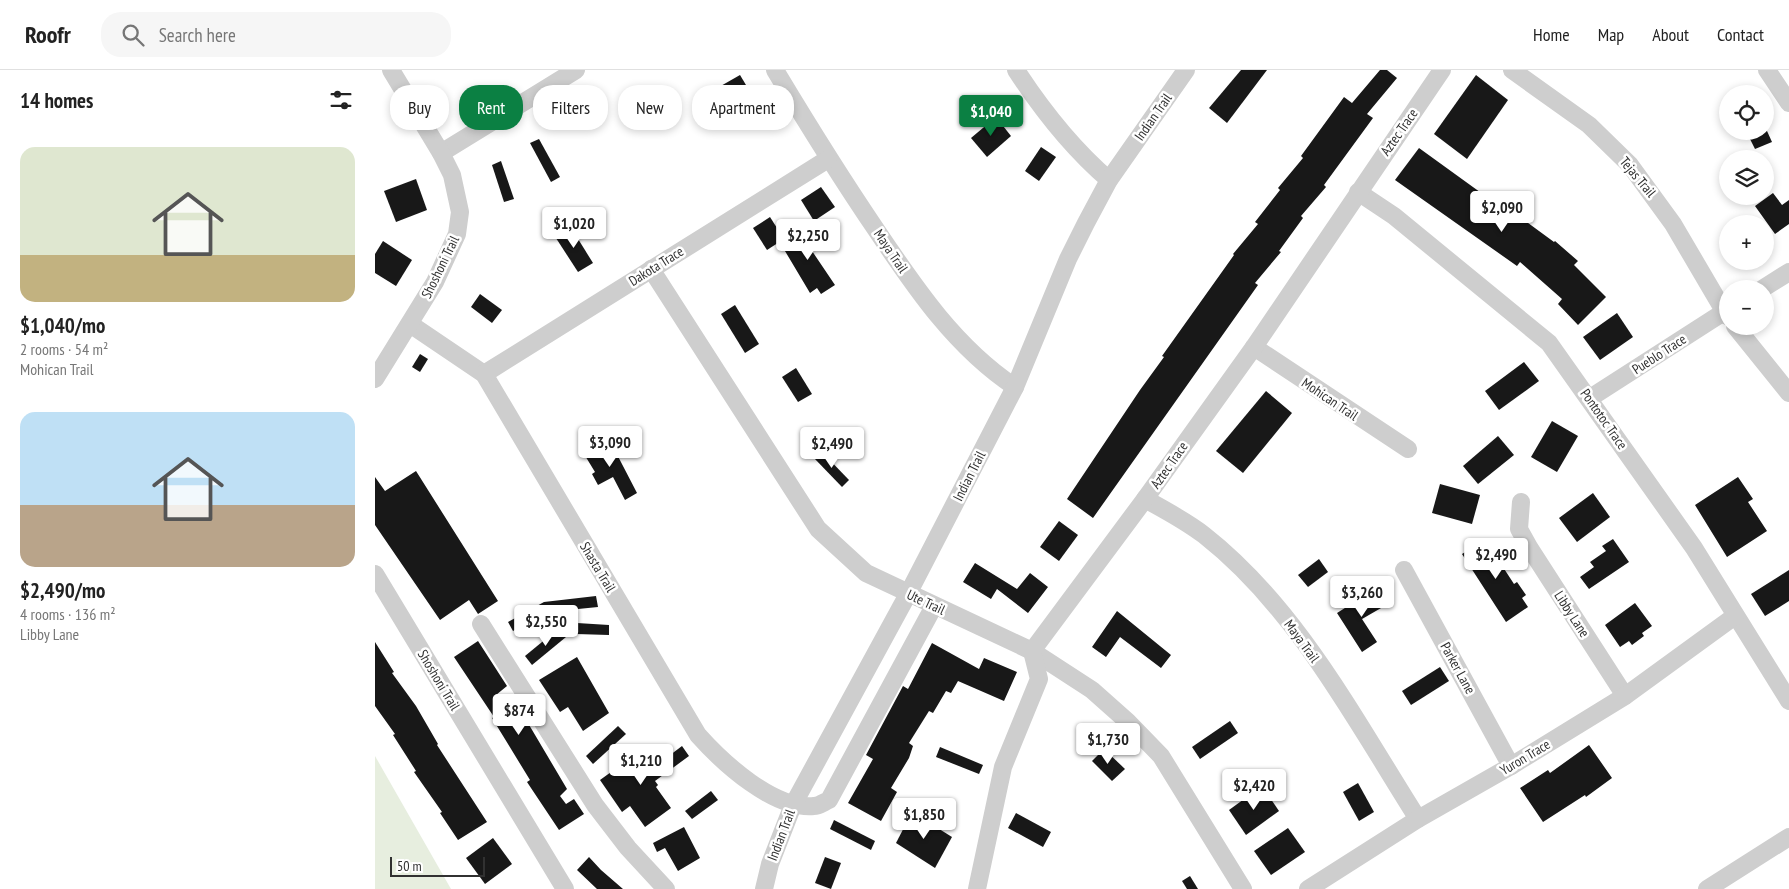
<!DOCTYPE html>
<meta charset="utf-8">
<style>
body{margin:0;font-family:"PT Sans Narrow",sans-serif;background:#f6f6f6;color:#222;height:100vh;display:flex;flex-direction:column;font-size:19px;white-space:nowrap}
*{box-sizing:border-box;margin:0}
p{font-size:16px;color:#767676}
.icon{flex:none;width:28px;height:28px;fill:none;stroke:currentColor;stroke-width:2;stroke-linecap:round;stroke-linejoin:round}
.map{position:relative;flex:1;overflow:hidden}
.details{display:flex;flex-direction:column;background:#fff;width:375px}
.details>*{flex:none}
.top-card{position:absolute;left:15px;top:15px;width:475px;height:45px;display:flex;gap:10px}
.controls{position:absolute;left:1344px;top:15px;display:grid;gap:10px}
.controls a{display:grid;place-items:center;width:55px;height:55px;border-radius:50%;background:#fff;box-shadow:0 2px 8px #0003;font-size:25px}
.scale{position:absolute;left:15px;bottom:12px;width:95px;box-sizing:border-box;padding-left:5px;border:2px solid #313131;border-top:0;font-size:14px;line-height:18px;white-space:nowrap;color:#313131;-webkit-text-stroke:4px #fff;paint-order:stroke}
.price{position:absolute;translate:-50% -42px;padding:0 11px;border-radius:5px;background:#fff;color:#222;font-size:16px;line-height:32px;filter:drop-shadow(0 1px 2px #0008)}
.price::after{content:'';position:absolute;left:50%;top:30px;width:15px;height:11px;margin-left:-8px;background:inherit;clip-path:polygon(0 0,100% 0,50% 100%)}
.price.selected{background:#0b8043;color:#fff}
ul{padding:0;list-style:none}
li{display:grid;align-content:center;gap:10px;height:265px;padding:0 20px}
li span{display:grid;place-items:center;height:155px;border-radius:15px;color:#555}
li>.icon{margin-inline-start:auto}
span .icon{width:90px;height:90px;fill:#fffc;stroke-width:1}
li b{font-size:21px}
h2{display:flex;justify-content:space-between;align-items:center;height:60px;padding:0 20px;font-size:21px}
.tag{padding:0 18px;border-radius:20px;background:#fff;box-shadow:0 2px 8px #0003;font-size:18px;line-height:45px}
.tag.selected{background:#0b8043;color:#fff}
header{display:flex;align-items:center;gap:30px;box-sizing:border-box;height:70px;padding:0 25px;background:#fff;border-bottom:1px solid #e0e0e0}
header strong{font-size:24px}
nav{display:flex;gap:28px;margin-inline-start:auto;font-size:18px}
.search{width:350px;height:45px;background:#f6f6f6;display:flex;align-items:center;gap:12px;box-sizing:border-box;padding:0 18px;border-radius:20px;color:#767676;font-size:19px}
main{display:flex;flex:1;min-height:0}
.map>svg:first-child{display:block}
.green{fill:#e7eedf}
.building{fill:#181818}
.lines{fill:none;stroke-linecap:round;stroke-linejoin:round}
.minor{stroke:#cecece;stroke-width:18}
.labels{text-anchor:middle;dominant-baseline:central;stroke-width:5;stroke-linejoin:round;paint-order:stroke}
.street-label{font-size:14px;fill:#313131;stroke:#fff}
</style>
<header>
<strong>Roofr</strong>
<div class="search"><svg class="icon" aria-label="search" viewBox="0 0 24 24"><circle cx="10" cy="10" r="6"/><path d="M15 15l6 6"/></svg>Search here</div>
<nav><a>Home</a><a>Map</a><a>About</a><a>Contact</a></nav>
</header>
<main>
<section class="details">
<h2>14 homes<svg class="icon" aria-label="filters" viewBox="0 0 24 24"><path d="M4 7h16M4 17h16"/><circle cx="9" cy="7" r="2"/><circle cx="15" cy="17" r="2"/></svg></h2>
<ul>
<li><span style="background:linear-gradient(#dfe7d0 70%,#c2b280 0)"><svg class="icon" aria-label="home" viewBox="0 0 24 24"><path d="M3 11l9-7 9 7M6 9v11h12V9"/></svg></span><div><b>$1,040/mo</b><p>2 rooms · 54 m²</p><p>Mohican Trail</p></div></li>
<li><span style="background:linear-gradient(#bfe0f5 60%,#b9a48a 0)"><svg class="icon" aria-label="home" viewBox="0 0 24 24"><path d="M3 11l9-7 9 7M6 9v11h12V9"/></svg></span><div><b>$2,490/mo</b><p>4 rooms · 136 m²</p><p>Libby Lane</p></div></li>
</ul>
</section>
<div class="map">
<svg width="1414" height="819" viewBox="0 0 1414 819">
<rect width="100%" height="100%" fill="#fff"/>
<path class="green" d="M0,686l76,133h-76z"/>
<g class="building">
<path d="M866,0h26l-40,53 -18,-15z"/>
<path d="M1005,0h7l10,8 -30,36 6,4 -49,67 2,2 -25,29 2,2 -24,33 2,1 -26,31 3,2 -165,233 -26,-19 73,-109 24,-33 -2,-1 72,-101 -1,-1 25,-30 -3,-2 25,-32 -2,-2 25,-30 -2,-2 43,-59 8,6z"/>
<path d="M365,5l15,25 -22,12 -14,-25z"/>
<path d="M1101,5l32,25 -41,59 -33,-25z"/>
<path d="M621,47l15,19 -24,21 -16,-19z"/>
<path d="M1371,61h21l5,11 -17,7z"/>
<path d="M164,69l21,38 -9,5 -21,-39z"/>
<path d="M666,77l15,10 -17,24 -14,-10z"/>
<path d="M1044,78l65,47 36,22 34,25 1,-1 23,20 -4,4 32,32 -28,28 -20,-21 4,-5 -42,-37 -3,4 -122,-86z"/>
<path d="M126,91l13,38 -10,3 -12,-37z"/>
<path d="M41,109l11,31 -31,12 -12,-31z"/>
<path d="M446,117l14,20 -21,14 -13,-21z"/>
<path d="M1398,123l9,12 7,-5v24l-14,10 -20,-28z"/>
<path d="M395,147l14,22 -17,11 -14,-22z"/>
<path d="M195,156l23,37 -15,9 -24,-37z"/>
<path d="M436,156l10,15 -11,7 25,37 -14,9 -4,-6 -7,5 -28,-47z"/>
<path d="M8,171l29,19 -16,26 -21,-13v-19z"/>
<path d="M105,224l22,16 -10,13 -21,-16z"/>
<path d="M360,235l24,39 -14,9 -24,-39z"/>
<path d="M1242,243l16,24 -33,23 -17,-23z"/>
<path d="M45,284l8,5 -8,13 -8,-5z"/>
<path d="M1149,292l15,19 -40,29 -14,-19z"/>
<path d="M421,298l16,26 -14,8 -16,-25z"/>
<path d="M891,321l26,22 -49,60 -27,-22z"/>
<path d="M1177,351l26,15 -21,36 -26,-15z"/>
<path d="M1123,366l16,19 -36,29 -15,-18z"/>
<path d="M234,369l28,54 -12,7 -12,-23 -15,8 -6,-11 3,-2 -11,-18z"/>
<path d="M446,381l28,29 -7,7 -28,-29z"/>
<path d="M41,401l82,130 -20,13 -9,-14 -29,20 -65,-95v-48l10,14z"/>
<path d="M1363,407l15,22 -5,3 19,29 -40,26 -32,-52z"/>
<path d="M1065,414l40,11 -8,29 -40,-11z"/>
<path d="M1218,423l17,24 -33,25 -18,-24z"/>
<path d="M684,451l19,14 -19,26 -19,-14z"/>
<path d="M1111,469l5,8 4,-2 8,13 -4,3 15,23 3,-2 9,13 -4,3 6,9 -22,15 -44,-68z"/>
<path d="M1238,469l16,23 -40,27 -9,-12 14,-10 -4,-5 16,-11 -4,-5z"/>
<path d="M944,489l9,13 -20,15 -10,-12z"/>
<path d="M600,493l42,26 13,-16 18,14 -20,26 -31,-24 -6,10 -28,-17z"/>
<path d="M1414,500v31l-24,15 -14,-22z"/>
<path d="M1003,517l10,17 -26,15 15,23 -15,10 -25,-39z"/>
<path d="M221,526l2,11 -60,6v4l-25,14 -5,-9 36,-20z"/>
<path d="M1260,533l17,23 -10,7 2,3 -12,9 -3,-4 -9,6 -15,-22z"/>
<path d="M742,541l54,44 -10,13 -41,-31 -14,20 -14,-10z"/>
<path d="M202,553l32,2v10l-33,-1z"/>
<path d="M184,558l7,9 -34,28 -7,-9z"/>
<path d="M103,571l29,45 -11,9 5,7 11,-6 55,93 -7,7 6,8 8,-5 10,15 -25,16 -32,-48 3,-2 -38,-62 2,-1 -40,-60z"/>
<path d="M0,572l19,30 -2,1 24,33 22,38 -1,1 50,77 -29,18 -18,-27 2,-1 -28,-40 2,-1 -23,-36 2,-1 -20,-28z"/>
<path d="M557,573l47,26 5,-11 33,14 -13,29 -46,-20 -7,12 -5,-2 -13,22 -4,-2 -20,32 4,3 -4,12 -18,30 6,4 -16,29 -33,-18 25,-44 -7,-4 37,-69 5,3z"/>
<path d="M202,587l32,56 -26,18 -15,-24 -8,5 -21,-32z"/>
<path d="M1065,597l9,14 -38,24 -9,-14z"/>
<path d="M855,651l8,12 -38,26 -8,-12z"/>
<path d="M243,656l8,8 -33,30 -7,-8z"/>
<path d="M1214,675l23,33 -26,19 -1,-2 -42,27 -23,-34 28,-18 2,3z"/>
<path d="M307,676l7,10 -34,25 3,4 -2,2 15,21 -26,19 -15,-21 -8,6 -22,-32 36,-26 13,17z"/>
<path d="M565,677l43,18 -4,9 -43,-17z"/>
<path d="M729,679l21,20 -13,12 -20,-20z"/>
<path d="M983,713l16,29 -15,9 -16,-29z"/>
<path d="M887,716l17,25 -33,24 -17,-25z"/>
<path d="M336,721l7,9 -26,19 -7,-8z"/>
<path d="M537,742l40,25 -17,31 -39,-25z"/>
<path d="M641,743l35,19 -8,15 -35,-19z"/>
<path d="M459,750l41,21 -4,9 -41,-21z"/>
<path d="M309,757l16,31 -22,13 -13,-23 -8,4 -4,-9z"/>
<path d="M913,758l17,24 -34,23 -17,-24z"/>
<path d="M118,768l19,26 -27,20 -19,-26z"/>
<path d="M214,787l12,13 22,19h-26l-20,-19z"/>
<path d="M450,787l16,6 -10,26 -16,-6z"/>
<path d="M815,806l8,13h-11l-5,-8z"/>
</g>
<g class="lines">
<g class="minor">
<path d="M400,0c33,55 66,108 102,161 39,58 79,117 138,156"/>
<path d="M641,0c26,40 57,79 93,110"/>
<path d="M1137,0l77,55 41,40 43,59 54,92"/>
<path d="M1392,0l22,33"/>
<path d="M66,83l135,-83"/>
<path d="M983,122l36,24 155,127 145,205 95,153"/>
<path d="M276,199l167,260 48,44 166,78 60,39 36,32 33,34 82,133"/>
<path d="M1387,219l27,-17"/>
<path d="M35,254l74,50 214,361c25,28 76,75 116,71 5,0 10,-4 15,-6l105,-194"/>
<path d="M1360,256l54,67"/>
<path d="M879,277l154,102"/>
<path d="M109,304l344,-215"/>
<path d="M0,309l60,-97 22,-48 3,-22 -8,-37 -11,-22 -50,-83"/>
<path d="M1215,328l137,-88"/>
<path d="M770,429c20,11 41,22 59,36 93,73 151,185 214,284"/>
<path d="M1146,432l-2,27 10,18 96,149"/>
<path d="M1029,500l107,196"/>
<path d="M0,504l190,315"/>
<path d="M106,554l114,181 33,43 38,41"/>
<path d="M389,819l6,-25 23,-59 115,-211 107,-207 53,-128 18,-36 23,-43 77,-110"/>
<path d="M602,819l26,-122 36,-88 -7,-28 113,-152 109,-152 188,-277"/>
<path d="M933,819l110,-70 93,-53 114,-70 110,-80"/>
<path d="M1332,819l82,-52"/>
</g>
</g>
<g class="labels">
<g class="street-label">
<text transform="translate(778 47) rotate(-55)">Indian Trail</text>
<text transform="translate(1024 62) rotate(-55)">Aztec Trace</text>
<text transform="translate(1263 107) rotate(50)">Tejas Trail</text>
<text transform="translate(516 181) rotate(56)">Maya Trail</text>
<text transform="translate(281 196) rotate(-32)">Dakota Trace</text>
<text transform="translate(65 197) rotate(-64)">Shoshoni Trail</text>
<text transform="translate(1284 284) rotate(-33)">Pueblo Trace</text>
<text transform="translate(955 329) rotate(34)">Mohican Trail</text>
<text transform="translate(1229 349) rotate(55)">Pontotoc Trace</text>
<text transform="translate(794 395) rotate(-55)">Aztec Trace</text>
<text transform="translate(594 406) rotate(-63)">Indian Trail</text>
<text transform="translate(223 497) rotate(59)">Shasta Trail</text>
<text transform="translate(551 532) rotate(25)">Ute Trail</text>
<text transform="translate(1197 544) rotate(57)">Libby Lane</text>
<text transform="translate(927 571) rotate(54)">Maya Trail</text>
<text transform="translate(1083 598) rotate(61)">Parker Lane</text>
<text transform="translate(64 610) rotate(59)">Shoshoni Trail</text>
<text transform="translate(1150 687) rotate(-31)">Yuron Trace</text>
<text transform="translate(406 765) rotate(-69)">Indian Trail</text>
</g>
</g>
</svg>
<div class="controls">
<a><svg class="icon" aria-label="locate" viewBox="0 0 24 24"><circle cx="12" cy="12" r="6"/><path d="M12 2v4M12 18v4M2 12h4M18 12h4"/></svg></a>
<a><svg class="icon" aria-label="layers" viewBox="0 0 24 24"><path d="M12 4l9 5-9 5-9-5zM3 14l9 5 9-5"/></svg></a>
<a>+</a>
<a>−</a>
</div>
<div class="scale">50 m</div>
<b class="price selected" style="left:616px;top:67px">$1,040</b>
<b class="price" style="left:1127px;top:163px">$2,090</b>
<b class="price" style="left:199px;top:179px">$1,020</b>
<b class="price" style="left:433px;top:191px">$2,250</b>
<b class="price" style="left:235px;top:398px">$3,090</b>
<b class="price" style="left:457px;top:399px">$2,490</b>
<b class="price" style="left:1121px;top:510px">$2,490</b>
<b class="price" style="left:987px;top:548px">$3,260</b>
<b class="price" style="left:171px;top:577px">$2,550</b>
<b class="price" style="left:144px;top:666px">$874</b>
<b class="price" style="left:733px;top:695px">$1,730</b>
<b class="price" style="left:266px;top:716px">$1,210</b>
<b class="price" style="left:879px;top:741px">$2,420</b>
<b class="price" style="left:549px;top:770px">$1,850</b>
<div class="top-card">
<a class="tag">Buy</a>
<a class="tag selected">Rent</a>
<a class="tag">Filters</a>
<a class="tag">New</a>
<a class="tag">Apartment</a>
</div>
</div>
</main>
